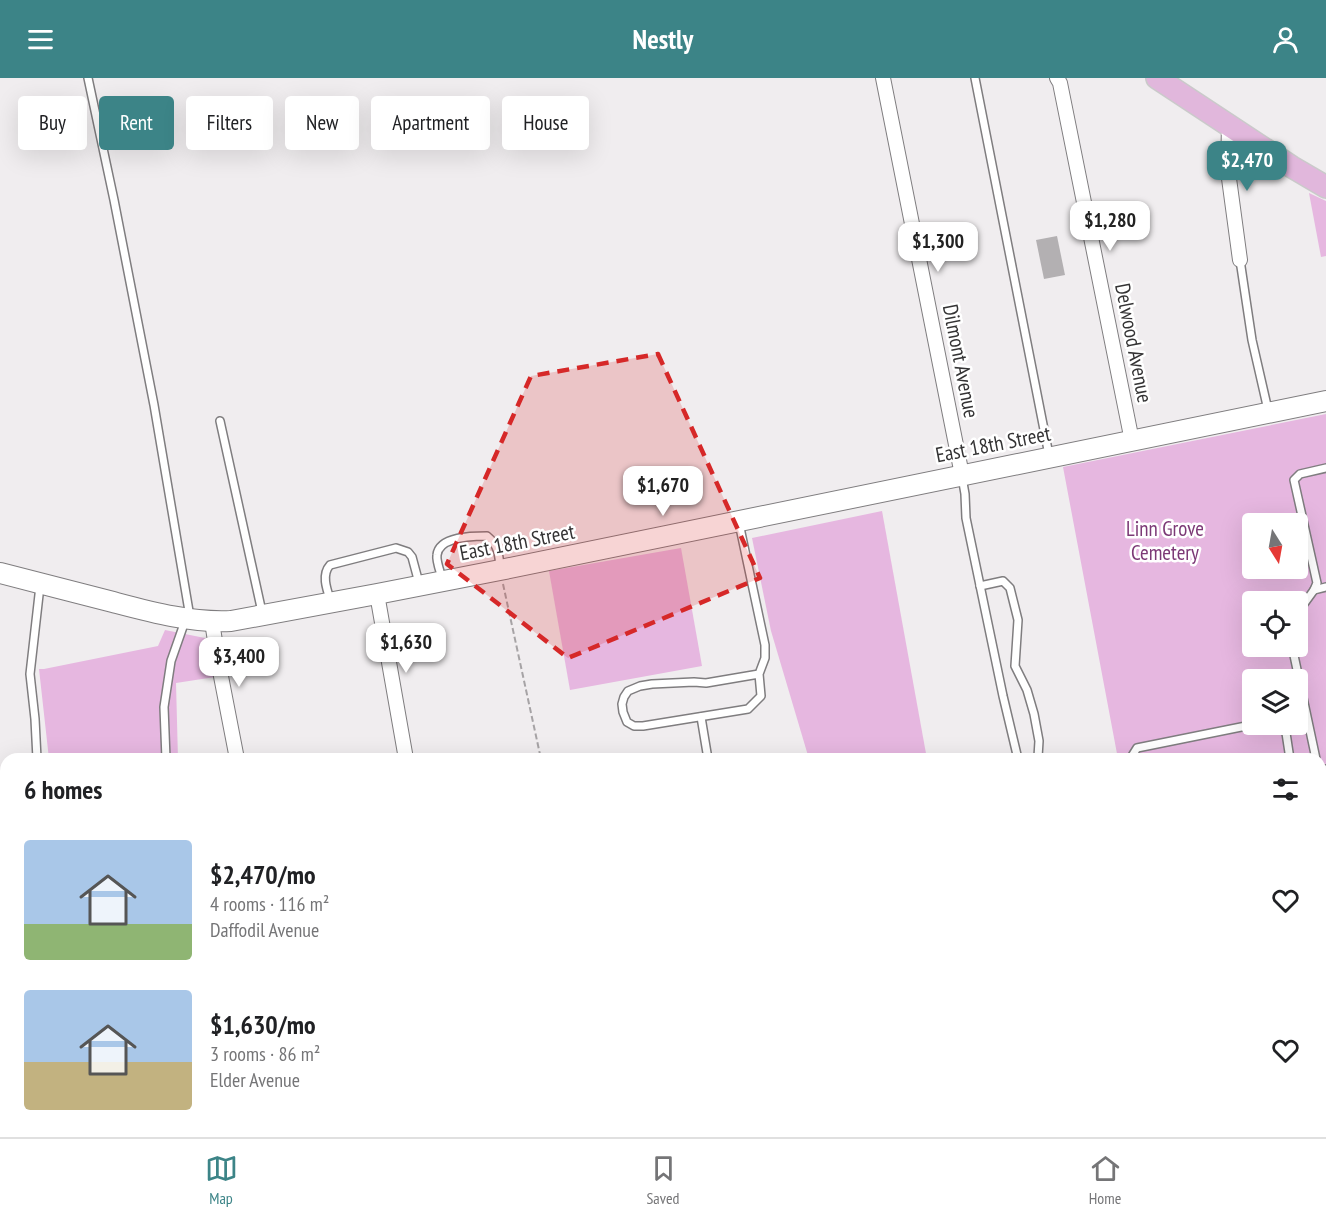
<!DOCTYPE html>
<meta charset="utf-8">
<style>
body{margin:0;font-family:"PT Sans Narrow",sans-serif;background:#f2f2f2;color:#202124;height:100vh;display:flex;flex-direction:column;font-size:22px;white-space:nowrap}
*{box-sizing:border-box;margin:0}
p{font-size:20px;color:#757577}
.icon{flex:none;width:33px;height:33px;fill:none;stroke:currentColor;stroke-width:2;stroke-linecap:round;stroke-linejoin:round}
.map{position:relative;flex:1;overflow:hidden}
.drawer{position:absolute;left:0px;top:675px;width:1326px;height:384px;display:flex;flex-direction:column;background:#fff;border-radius:18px 18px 0 0;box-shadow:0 6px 24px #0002}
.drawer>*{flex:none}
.banner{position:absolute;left:18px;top:18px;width:600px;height:54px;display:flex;gap:12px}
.needle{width:39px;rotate:169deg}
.controls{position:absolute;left:1242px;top:435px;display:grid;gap:12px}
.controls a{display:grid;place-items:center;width:66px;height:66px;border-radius:6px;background:#fff;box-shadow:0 6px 24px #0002;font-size:30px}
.price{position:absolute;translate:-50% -51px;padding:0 14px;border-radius:12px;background:#fff;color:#222;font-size:20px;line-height:39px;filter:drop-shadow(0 2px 3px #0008)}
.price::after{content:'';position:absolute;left:50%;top:36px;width:18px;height:14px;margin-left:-9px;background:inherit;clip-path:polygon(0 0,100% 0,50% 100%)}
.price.current{background:#3c8487;color:#fff}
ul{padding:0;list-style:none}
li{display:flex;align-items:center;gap:18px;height:150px;padding:0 24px}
li span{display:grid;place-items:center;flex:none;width:168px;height:120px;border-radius:6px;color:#555}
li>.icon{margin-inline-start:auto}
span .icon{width:72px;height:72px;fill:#fffc;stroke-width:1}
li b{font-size:26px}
h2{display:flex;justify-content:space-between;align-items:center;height:72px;padding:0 24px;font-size:26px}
.chip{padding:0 21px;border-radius:6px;background:#fff;box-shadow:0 6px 24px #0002;font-size:21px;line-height:54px}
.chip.current{background:#3c8487;color:#fff}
header{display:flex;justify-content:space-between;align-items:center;height:78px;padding:0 24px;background:#3c8487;color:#fff;font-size:27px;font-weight:700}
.tab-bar{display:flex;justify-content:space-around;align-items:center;height:84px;border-top:2px solid #e0e0e0;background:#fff;font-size:16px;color:#757577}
.tab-bar a{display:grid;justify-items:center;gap:3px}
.tab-bar .current{color:#3c8487}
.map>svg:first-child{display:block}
.green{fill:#e6b7e0;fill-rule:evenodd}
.building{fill:#b3b0b2}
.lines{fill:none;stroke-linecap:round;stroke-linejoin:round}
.lane-casing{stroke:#7f7d7f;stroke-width:10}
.street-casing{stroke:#7f7d7f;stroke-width:16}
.secondary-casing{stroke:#7f7d7f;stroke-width:22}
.primary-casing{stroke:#cacaca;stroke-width:24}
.path{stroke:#a6a3a5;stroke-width:2;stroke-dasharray:6 3;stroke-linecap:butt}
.lane{stroke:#fff;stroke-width:7}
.street{stroke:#fff;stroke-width:14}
.secondary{stroke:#fff;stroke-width:20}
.primary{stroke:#e1b7dc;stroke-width:21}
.marked{fill:#d62828;fill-opacity:0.2;stroke:#d62828;stroke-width:4.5;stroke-dasharray:12 8;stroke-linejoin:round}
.labels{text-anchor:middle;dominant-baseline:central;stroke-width:5;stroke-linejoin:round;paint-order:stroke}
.street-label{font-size:21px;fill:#343334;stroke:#fff}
.park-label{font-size:21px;fill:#7c3976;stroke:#fff}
</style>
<header><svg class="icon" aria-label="menu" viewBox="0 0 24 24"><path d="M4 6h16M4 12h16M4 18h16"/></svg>Nestly<svg class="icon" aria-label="person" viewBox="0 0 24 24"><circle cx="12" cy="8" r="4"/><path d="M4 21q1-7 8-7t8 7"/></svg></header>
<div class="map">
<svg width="1326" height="1059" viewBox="0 0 1326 1059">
<rect width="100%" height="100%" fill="#f0edef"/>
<g class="green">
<path d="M1309,115l17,8v55l-5,1z"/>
<path d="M1326,336v684l-6,2v-341h-202l-55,-292zM1252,446h46v44h-46zM1252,524h46v44h-46zM1252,602h46v44h-46z"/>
<path d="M882,433l45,248h-118l-38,-128 -19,-93z"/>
<path d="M681,470l21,118 -132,24 -21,-119z"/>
<path d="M165,552l45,9 5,38 -39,6 2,76h-129l-10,-90h5l114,-23z"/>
<path d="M1002,1053h77l1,6h-77z"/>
</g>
<path class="building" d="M1057,158l8,39 -21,4 -8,-39z"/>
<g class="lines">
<defs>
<g id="lane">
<path d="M88,0l26,122 40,205 36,212"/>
<path d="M975,0l74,377"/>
<path d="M1240,182l12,80 16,70"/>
<path d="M220,343l42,191"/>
<path d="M962,399l3,17 1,24 37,178 15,63"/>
<path d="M739,445l26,122v13l-6,16 -53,9 -12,-1 -42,2 -12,2 -12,5 -4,6 -2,7 1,8 4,10 7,4h9l105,-17 13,-13 -2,-22"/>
<path d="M442,500c-2,-7 -6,-17 -5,-23 2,-19 36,-19 50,-19 11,9 12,18 13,31"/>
<path d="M980,508l23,-5 7,7 8,32 -3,46 12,24 7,24 5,27 -1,16 -2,2"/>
<path d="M1314,512l3,-7 -23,-103 6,-6 26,-6"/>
<path d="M331,524c-4,-12 -10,-27 -1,-37l66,-17 12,4 4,5 7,26"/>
<path d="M1298,534l16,-22 12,-3"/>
<path d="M1292,568l24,113"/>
<path d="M701,639l7,42"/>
<path d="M1276,646l10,9 4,26"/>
<path d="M37,681l-2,-40 -5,-45 10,-88"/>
<path d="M166,681l-2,-52 7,-46 14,-40"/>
<path d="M1132,681v-3l5,-8 119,-24"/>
<path d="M1320,695l2,-3 4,-1"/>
<path d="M1320,702l6,29"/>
<path d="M1320,868l4,66 2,5"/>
<path d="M186,1053l1,6"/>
<path d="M1264,1059l2,-6"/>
</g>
<g id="street">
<path d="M883,0l79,397"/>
<path d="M1057,0l3,5 72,358"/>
<path d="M1229,47l-1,46 12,89"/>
<path d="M377,516l29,165"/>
<path d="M212,544l7,44 18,93"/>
<path d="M314,1053l1,6"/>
<path d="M755,1053l1,6"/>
<path d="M1171,1053l2,6"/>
<path d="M430,1059l2,-6"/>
</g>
<g id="secondary">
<path d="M0,495c38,10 75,19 113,29 38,10 78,21 118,19l146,-27 123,-24 826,-169"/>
<path d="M1320,1033l6,-2"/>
<path d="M1188,1059l30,-6"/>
</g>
<path id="primary" d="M1157,0l135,89 34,20"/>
</defs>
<use href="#lane" class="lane-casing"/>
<use href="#street" class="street-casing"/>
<use href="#secondary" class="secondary-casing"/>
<use href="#primary" class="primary-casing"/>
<g class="path">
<path d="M503,506l38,175"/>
<path d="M654,1053l1,6"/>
</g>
<use href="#lane" class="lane"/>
<use href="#street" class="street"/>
<use href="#secondary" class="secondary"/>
<use href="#primary" class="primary"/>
</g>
<path class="marked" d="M658,276l102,224 -192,80 -121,-94 84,-188z"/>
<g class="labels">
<g class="street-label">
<text transform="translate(1134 265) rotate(79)">Delwood Avenue</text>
<text transform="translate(961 283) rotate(79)">Dilmont Avenue</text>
<text transform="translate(993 366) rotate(-11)">East 18th Street</text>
<text transform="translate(517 464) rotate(-11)">East 18th Street</text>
</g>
<g class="park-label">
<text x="1165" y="450">Linn Grove<tspan x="1165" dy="24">Cemetery</tspan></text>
</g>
</g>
</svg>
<div class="controls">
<a><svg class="needle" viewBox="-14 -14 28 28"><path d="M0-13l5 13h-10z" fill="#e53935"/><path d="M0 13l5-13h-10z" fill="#757577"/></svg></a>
<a><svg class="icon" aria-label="locate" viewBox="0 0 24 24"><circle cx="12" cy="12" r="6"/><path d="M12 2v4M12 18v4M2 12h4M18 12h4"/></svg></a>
<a><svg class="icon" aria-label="layers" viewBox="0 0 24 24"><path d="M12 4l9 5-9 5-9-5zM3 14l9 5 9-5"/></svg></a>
</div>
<b class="price current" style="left:1247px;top:114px">$2,470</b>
<b class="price" style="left:1110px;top:174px">$1,280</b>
<b class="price" style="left:938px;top:195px">$1,300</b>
<b class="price" style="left:663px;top:439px">$1,670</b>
<b class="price" style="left:406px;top:596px">$1,630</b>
<b class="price" style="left:239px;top:610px">$3,400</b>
<div class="banner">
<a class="chip">Buy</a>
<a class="chip current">Rent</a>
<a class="chip">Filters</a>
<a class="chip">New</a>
<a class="chip">Apartment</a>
<a class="chip">House</a>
</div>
<section class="drawer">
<h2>6 homes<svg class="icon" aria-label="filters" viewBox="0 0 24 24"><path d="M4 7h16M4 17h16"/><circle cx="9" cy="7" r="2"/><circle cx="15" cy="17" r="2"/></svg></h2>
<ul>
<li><span style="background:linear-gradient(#a9c7e8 70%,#8fb573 0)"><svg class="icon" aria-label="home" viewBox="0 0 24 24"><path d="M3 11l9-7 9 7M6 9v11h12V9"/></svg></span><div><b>$2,470/mo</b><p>4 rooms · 116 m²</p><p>Daffodil Avenue</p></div><svg class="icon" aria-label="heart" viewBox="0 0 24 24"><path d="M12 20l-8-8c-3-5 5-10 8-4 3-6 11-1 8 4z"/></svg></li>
<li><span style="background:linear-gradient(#a9c7e8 60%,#c2b280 0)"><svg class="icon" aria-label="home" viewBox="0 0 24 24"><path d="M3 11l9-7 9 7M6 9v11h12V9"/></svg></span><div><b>$1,630/mo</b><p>3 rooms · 86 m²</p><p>Elder Avenue</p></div><svg class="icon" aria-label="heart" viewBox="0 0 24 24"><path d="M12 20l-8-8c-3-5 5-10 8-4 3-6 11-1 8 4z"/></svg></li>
</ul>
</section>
</div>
<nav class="tab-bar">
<a class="current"><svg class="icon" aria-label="map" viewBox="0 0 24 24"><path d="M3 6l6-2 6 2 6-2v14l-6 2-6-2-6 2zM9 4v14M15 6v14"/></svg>Map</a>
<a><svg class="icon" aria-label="saved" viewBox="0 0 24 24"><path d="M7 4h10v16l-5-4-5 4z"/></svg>Saved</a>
<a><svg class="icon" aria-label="home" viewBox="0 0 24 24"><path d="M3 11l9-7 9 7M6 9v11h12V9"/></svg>Home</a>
</nav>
